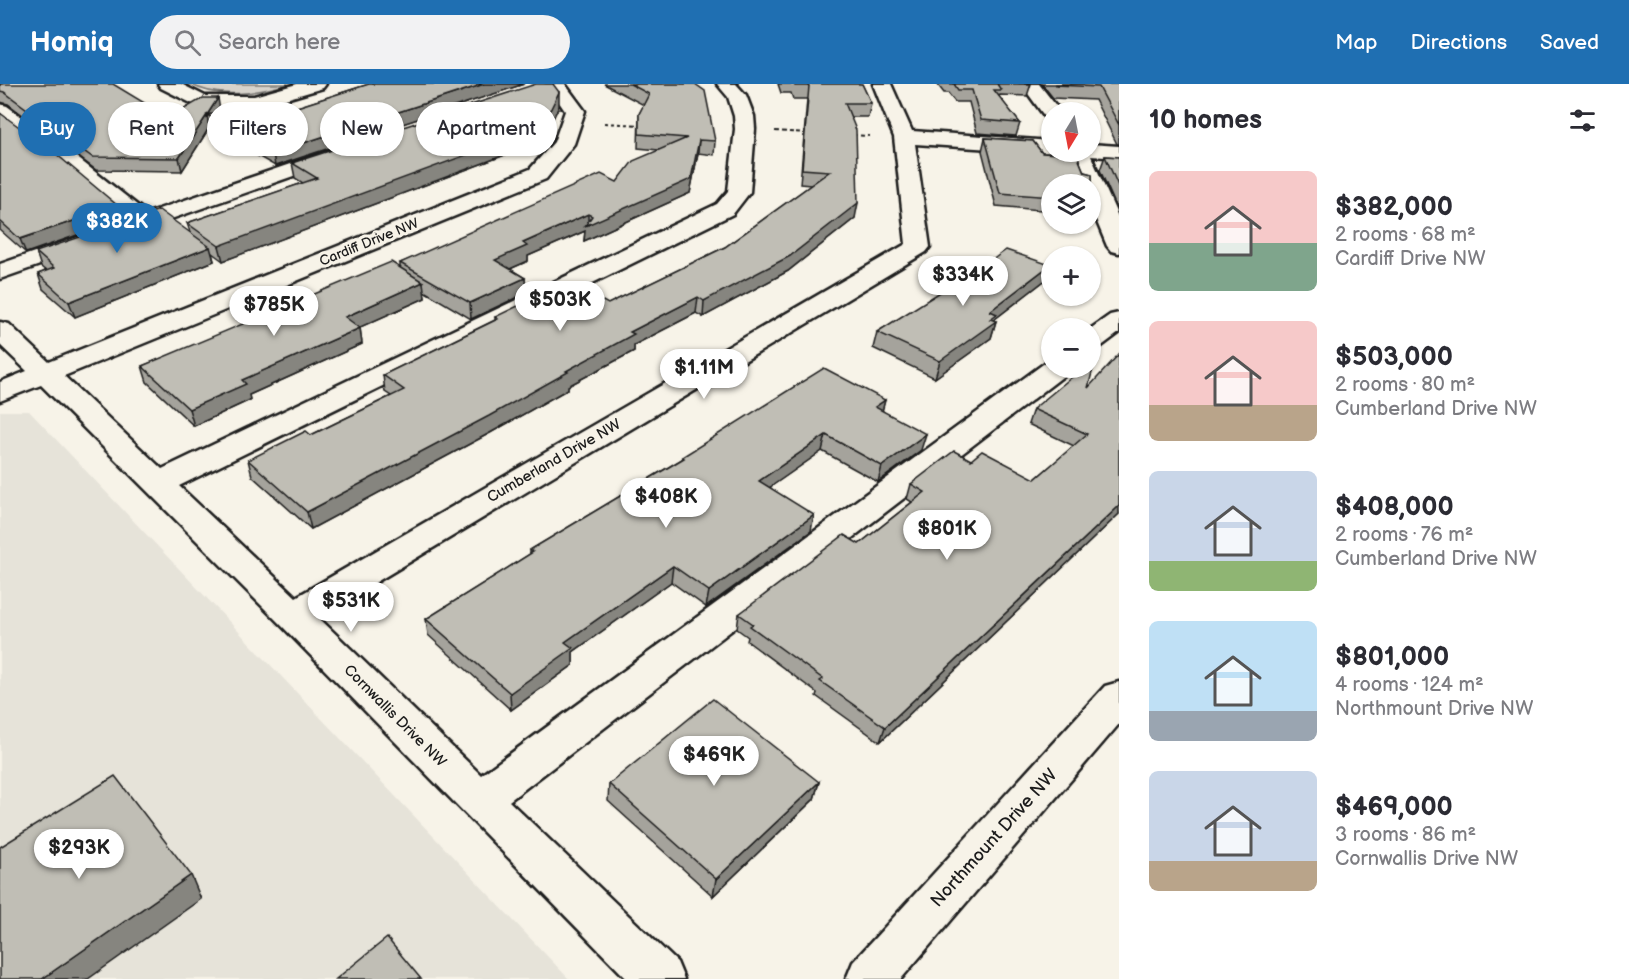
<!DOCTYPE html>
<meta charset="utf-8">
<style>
body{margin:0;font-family:"Balsamiq Sans",sans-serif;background:#f2f2f3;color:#2b2b33;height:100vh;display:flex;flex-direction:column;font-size:22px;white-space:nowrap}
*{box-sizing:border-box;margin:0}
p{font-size:20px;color:#7c7c81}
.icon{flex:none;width:33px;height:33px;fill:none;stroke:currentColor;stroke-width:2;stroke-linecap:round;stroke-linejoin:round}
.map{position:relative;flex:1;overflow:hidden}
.details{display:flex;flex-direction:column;background:#fff;width:510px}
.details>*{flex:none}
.top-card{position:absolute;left:18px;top:18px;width:570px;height:54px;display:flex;gap:12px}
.needle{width:39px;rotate:190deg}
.fabs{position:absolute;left:1041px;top:18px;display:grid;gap:12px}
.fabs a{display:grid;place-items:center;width:60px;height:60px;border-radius:50%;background:#fff;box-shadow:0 2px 4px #0004;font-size:30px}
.price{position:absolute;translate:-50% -51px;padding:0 14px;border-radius:21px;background:#fff;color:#222;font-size:20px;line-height:39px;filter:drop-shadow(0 2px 3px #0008)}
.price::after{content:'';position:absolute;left:50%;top:36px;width:18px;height:14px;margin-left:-9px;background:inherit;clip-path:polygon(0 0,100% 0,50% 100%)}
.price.on{background:#1f6fb2;color:#fff}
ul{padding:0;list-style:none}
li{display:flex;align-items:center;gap:18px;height:150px;padding:0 30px}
li span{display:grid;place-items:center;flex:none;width:168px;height:120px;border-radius:9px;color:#555}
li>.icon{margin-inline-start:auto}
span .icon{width:72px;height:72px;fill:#fffc;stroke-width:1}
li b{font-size:26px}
h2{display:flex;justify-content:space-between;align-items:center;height:72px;padding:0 30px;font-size:26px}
.tag{padding:0 21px;border-radius:27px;background:#fff;box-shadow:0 2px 4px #0004;font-size:21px;line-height:54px}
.tag.on{background:#1f6fb2;color:#fff}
header{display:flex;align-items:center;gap:36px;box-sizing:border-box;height:84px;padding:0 30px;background:#1f6fb2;color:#fff}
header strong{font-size:28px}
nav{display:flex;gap:33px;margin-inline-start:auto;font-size:21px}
.search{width:420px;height:54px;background:#f2f2f3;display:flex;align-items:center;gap:15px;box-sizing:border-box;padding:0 21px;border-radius:33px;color:#7c7c81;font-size:22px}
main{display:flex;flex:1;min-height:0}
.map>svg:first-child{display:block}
.built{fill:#e6e3d9}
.green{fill:#d7d3cb;stroke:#7a7874;stroke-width:1.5}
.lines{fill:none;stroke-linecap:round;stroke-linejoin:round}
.minor-casing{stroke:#1c1c1c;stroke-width:5}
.path{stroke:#1c1c1c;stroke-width:2;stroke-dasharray:4 3;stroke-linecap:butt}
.minor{fill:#f7f3e8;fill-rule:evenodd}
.wall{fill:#a5a39c;stroke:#1c1c1c;stroke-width:1.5}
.shaded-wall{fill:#86857f;stroke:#1c1c1c;stroke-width:1.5}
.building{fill:#c0beb5;stroke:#1c1c1c;stroke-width:1.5}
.labels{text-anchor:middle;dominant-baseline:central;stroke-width:6;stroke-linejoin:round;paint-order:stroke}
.far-street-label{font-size:14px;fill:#1c1c1c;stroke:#f7f3e8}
.street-label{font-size:15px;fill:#1c1c1c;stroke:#f7f3e8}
.near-street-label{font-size:18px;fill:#1c1c1c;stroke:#f7f3e8}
</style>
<header>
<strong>Homiq</strong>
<div class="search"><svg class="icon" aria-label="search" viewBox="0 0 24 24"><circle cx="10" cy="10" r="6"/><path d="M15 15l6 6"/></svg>Search here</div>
<nav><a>Map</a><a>Directions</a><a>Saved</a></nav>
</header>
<main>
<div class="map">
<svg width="1119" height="895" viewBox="0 0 1119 895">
<rect width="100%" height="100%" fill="#f7f3e8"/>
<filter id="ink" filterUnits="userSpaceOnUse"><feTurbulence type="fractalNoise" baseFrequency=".0167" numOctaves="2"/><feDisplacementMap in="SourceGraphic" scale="12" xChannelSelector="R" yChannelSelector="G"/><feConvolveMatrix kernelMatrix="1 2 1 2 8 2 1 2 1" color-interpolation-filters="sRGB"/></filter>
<g filter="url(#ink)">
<path class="built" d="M0,327h29l540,568h-569z"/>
<path class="green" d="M190,0h98c-31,9 -69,16 -98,0z"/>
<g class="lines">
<defs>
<g id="minor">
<path d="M158,0h23l24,12h49l43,-12h29l-3,4 -68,20h-54l-40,-20z"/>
<path d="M547,0h18l20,27 -11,33 -28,35 -482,197 98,93 555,-265 11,-13 7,-62 -1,-13 -6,-19 -11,-13h19l10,11 8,21 1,13 -5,63 -17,22 -554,272 117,111 610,-353 -12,-107 -21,-53h18l21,47 140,10v11h7l-7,1 -137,-9 15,103 -4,5 -608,365 163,158 565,-413 6,-1v7h17l-3,6 -557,427 168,161 7,17h-57l-347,-355 -239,-239 -41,16v-19l27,-11 -27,-26v-23l9,2 40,38 481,-193 24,-27 11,-31z"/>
<path d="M1021,0h18l22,28h-9v7l-7,-2z"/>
<path d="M0,20l7,2 68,50 72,57 181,-62 7,-2 7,2 3,4 -3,4 -342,120v-15l127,-44 -66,-56 -61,-45z"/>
<path d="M1090,60l29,2v12l-28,-2 28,63v34l-8,-2 -4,-5 -17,-41v-21h-8l-13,-32h21z"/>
<path d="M1119,229v20l-20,15 -9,2v-21l20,-14z"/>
<path d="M1119,598v42l-218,255h-55l7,-17 252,-276z"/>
</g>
</defs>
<use href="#minor" class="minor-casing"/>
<g class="path">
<path d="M604,39l37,2"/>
<path d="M775,47l31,2"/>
<path d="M853,51l16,1"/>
</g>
<use href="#minor" class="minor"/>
</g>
<g class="wall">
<path d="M0,0l169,34 51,-8 -2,5 51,1 100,-32h155l-249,82 -66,-38 -27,43 -86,-1 -88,-66 -8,-2z"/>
<path d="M604,0h91l20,57 -1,14 -16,-2 -8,40 -106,48 1,-10 -57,25v5l-18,8 15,9 1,15 -55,26 -47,-28 1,7 -65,29 2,17 -113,51 1,5 -56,26 -47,-44 -5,-16 258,-98v-5l217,-81 42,-32 -21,-2 1,-34 5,-9z"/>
<path d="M778,0h84l9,19 -3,14h-18l5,101 -67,53 -85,46 -7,-4 -62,32v6l-66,35v3l-78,44 -179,96 -59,-53 -4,-16 63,-25 80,-39 -6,-4 -2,-17 112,-55v-3l88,-6 25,-7 117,-57 86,-62 -11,-1 7,-85h-14l-2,-6h-10z"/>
<path d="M937,0h94l-4,12 -27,-1 -1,2 21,26 -4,13 -39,-3 -8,-31h-14l-7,-9h-4z"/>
<path d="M1042,0h77v60h-2l-22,-44 -42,-2z"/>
<path d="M559,22l-17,35 -319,120 -11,-8 2,8 -139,56 -32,-28 -5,-15 8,-3 -5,-4 -5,-15 154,-20 -3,-9 116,-40 -8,-5 -3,-15z"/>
<path d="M0,29l123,106 -97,34 -26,-23z"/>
<path d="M985,54l48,3 9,12 35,2 7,17 8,2v18l4,9 -5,13h-1v-30h-38v27l-56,-5 -14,-55z"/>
<path d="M1105,72l14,1v56l-19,-43z"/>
<path d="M1050,181l-6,16 -49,38v2h1l-5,17 -56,40 -62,-30 4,-16 83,-49z"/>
<path d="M1088,304l31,126 -239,228 -64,-46 1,-3 -70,-52 1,-4 -11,-8 2,-15 120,-70 53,-42 -5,-3 4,-15 60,-24 64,19 39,-33 -46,-22 5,-15z"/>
<path d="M885,316l-3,10 39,40 -43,32 -56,-31 -52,36 41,44 -105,76 -35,-25 -98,70v13l-62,45 -83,-75 -2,-16 104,-65v-4l152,-91v-2z"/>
<path d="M819,698l-5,17 -101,97 -105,-95 1,-17z"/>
</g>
<g class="shaded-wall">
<path d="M484,0h40l-249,82 -2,-13z"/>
<path d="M559,8v14l-17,35 -319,120 -4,-15z"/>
<path d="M218,14l2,12 -5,9 -8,-4z"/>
<path d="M207,31l2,13 -27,43 -3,-13z"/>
<path d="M699,56l-1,13 -8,40 -106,48 1,-10 -57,25v5l-32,14 -1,-15 28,-17 65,-29v11z"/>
<path d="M858,119l-3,15 -67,53 -85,46 1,-16z"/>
<path d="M118,122l5,13 -97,34 -6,-14z"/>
<path d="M210,163l4,14 -139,56 -6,-15z"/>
<path d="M1050,181l-6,16 -49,38v3l1,-1 -5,17 -56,40 5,-17 50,-50z"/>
<path d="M525,194l1,15 -55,26 -1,-16z"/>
<path d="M423,198l2,16 -78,35 -2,-16z"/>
<path d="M698,213l-2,16 -62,32v6l-66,35v3l-78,44 -179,96 -4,-17 259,-141 64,-39z"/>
<path d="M360,244l2,16 -113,51 1,5 -56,26 -5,-17 53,-29z"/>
<path d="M885,316l-4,16 -6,-9z"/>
<path d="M926,350l-5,16 -43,32 4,-16z"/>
<path d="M826,351l-4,16 -66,46 3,-16z"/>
<path d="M1119,422v8l-239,228 5,-15z"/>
<path d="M814,431l-3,16 -105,76 3,-16z"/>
<path d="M673,482l-2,16 -98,70v13l-62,45 -1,-17 55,-51z"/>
<path d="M819,698l-5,17 -101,97 3,-17z"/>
<path d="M191,791l10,24 -113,80h-46z"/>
</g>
<g class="building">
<path d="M0,0h113l56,34 34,-20h15l-39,60 -87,-1 -88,-65 -4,-1z"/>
<path d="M369,0h115l-211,69 -67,-39 63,2z"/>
<path d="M536,0h17l6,8 -17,35 -323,119 -32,-23 130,-45 -25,-15z"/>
<path d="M630,0h65l10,7 10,50 -16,-1 -8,39 -106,47 7,-10 -4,-2 -65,29 4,3 -32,14 30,18 -55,25 -70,-40 201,-89 16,8 16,-21 54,-23 -48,-4v-20l10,-20z"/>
<path d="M794,0h68l9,19h-26l11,27 2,73 -68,53 -86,45 -6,-4 -68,35 4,2 -68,37 2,1 -79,44 -182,96 -59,-52 58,-29 5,4 93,-45 -21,-15 115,-56 -3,-2 54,-26 34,20 20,-10 5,3 117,-57 105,-76 -28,-2 7,-83h-14z"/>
<path d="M954,0h43l4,6h-7l26,33 -39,-3 -9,-30h-14z"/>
<path d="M1056,0h63v41l-20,-38 -43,-2z"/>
<path d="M0,29l55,40 63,53 -98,33 -20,-18z"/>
<path d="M985,54l48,3 9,12 35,2 7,17 8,2v18l4,9h-6v-17h-38v13l-52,-4z"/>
<path d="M1105,72l14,1v31z"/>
<path d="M159,126l51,37 -141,55 -31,-28 16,-6 -18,-16z"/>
<path d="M1006,166l44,15 -60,46 7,3 -7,5 6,2 -56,40 -63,-29 79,-50 4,1z"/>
<path d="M391,178l32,20 -78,35 15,11 -118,52 4,4 -57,25 -47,-43z"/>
<path d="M1119,270v152l-234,221 -65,-46 3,-2 -73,-53 3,-2 -14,-10 105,-79 15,9 66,-52 -14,-8 43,-33 17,9 11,-9 53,28 52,-45 -54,-25 50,-41h7v-6l6,-5 -8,31z"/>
<path d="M824,284l61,32 -10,7 51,27 -44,32 -56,-31 -67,46 55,34 -105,76 -36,-25 -108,76 8,6 -63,45 -84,-74 107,-67 -3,-2 154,-92 -2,-1z"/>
<path d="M713,615l106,83 -103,97 -107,-95z"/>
<path d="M115,692l76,99 -149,104h-42v-132z"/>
<path d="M387,854l34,41h-85z"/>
</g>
</g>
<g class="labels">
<g class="far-street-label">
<text transform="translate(369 158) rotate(-22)">Cardiff Drive NW</text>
</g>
<g class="street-label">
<text transform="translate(554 377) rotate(-30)">Cumberland Drive NW</text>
<text transform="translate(395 632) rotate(45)">Cornwallis Drive NW</text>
</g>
<g class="near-street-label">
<text transform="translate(994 754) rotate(-48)">Northmount Drive NW</text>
</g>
</g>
</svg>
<div class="fabs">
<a><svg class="needle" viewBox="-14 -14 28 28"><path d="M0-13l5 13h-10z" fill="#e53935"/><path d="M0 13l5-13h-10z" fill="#7c7c81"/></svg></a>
<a><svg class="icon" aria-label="layers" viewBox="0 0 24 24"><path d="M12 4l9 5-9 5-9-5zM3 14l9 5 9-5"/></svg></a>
<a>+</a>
<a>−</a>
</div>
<b class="price on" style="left:117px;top:170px">$382K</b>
<b class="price" style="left:963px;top:223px">$334K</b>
<b class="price" style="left:560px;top:248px">$503K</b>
<b class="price" style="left:274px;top:253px">$785K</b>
<b class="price" style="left:704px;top:316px">$1.11M</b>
<b class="price" style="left:666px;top:445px">$408K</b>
<b class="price" style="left:947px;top:477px">$801K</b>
<b class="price" style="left:351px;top:549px">$531K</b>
<b class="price" style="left:714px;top:703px">$469K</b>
<b class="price" style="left:79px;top:796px">$293K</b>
<div class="top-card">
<a class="tag on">Buy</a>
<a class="tag">Rent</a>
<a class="tag">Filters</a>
<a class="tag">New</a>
<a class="tag">Apartment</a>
</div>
</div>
<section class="details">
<h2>10 homes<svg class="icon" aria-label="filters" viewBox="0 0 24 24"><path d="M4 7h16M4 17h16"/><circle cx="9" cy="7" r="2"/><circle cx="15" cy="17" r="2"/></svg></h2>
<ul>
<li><span style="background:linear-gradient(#f6c9c9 60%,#7fa58c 0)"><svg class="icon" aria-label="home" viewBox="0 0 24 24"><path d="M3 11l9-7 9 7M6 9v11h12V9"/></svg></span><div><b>$382,000</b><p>2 rooms · 68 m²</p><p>Cardiff Drive NW</p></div></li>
<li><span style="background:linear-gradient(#f6c9c9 70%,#b9a48a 0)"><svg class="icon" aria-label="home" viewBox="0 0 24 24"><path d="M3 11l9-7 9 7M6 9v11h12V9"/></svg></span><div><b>$503,000</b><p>2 rooms · 80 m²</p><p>Cumberland Drive NW</p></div></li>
<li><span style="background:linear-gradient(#c9d6e8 75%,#8fb573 0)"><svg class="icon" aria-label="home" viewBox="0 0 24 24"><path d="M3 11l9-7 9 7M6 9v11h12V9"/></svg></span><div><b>$408,000</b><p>2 rooms · 76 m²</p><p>Cumberland Drive NW</p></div></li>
<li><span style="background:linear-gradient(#bfe0f5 75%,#9aa5b1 0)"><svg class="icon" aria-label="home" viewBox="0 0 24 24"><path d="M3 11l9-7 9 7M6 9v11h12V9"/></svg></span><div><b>$801,000</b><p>4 rooms · 124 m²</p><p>Northmount Drive NW</p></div></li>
<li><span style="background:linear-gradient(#c9d6e8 75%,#b9a48a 0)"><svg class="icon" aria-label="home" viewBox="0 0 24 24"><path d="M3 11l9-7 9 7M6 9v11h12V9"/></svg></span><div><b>$469,000</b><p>3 rooms · 86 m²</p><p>Cornwallis Drive NW</p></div></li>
</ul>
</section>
</main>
